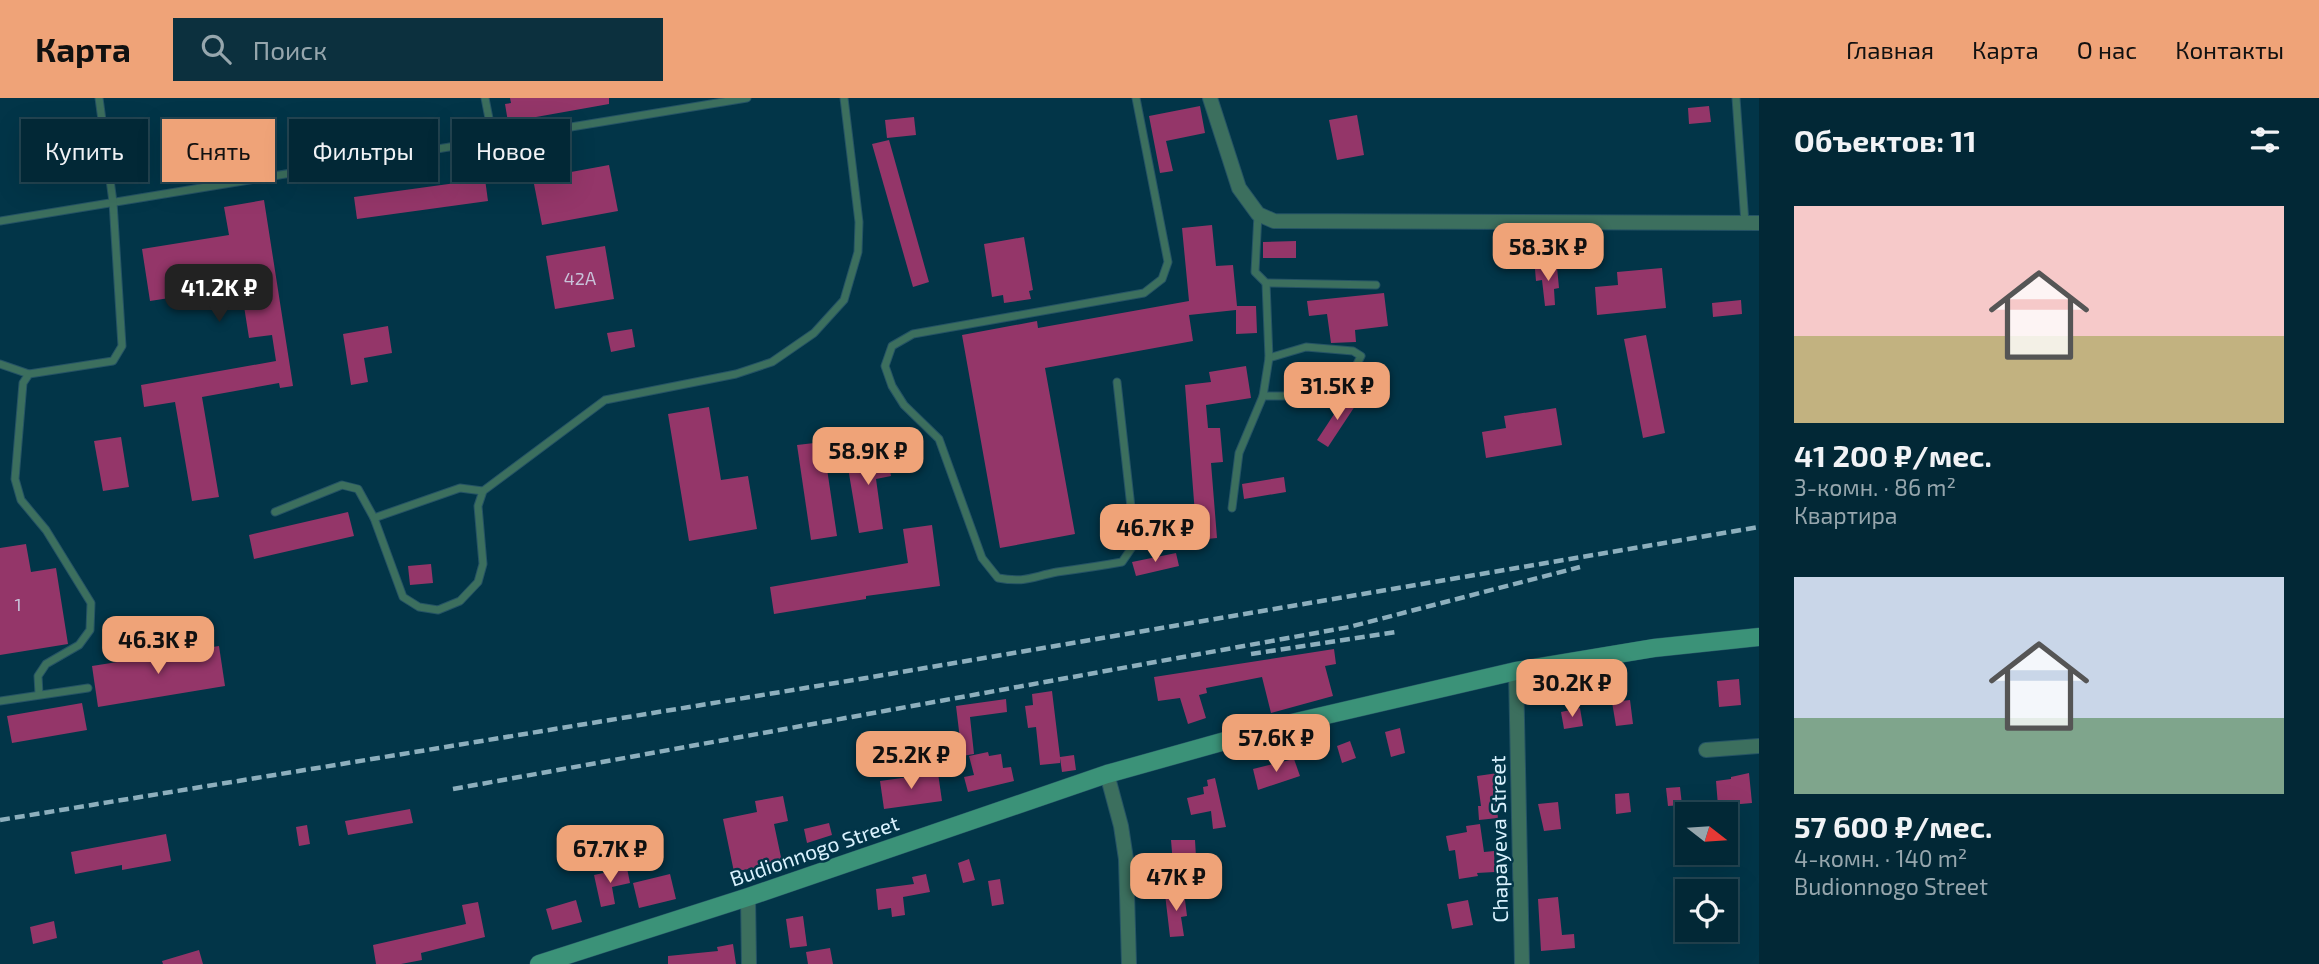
<!DOCTYPE html>
<html lang="ru">
<meta charset="utf-8">
<style>
body{margin:0;font-family:"Exo 2",sans-serif;background:#0c303e;color:#f1f3f6;height:100vh;display:flex;flex-direction:column;font-size:26px;white-space:nowrap}
*{box-sizing:border-box;margin:0}
p{font-size:23px;color:#96a6ad}
.icon{flex:none;width:38px;height:38px;fill:none;stroke:currentColor;stroke-width:2;stroke-linecap:round;stroke-linejoin:round}
.map{position:relative;flex:1;overflow:hidden}
.side{display:flex;flex-direction:column;background:#022836;width:560px}
.side>*{flex:none}
.guide{position:absolute;left:21px;top:21px;width:665px;height:63px;display:flex;gap:14px}
.needle{width:46px;rotate:107deg}
.controls{position:absolute;left:1675px;top:704px;display:grid;gap:14px}
.controls a{display:grid;place-items:center;width:63px;height:63px;border-radius:0px;background:#022836;box-shadow:0 7px 28px #0002,0 0 0 2px #234451;font-size:35px}
.price{position:absolute;translate:-50% -60px;padding:0 16px;border-radius:14px;background:#efa378;color:#111;font-size:23px;line-height:46px;filter:drop-shadow(0 2px 4px #0008)}
.price::after{content:'';position:absolute;left:50%;top:42px;width:21px;height:16px;margin-left:-10px;background:inherit;clip-path:polygon(0 0,100% 0,50% 100%)}
.price.selected{background:#222;color:#fff}
ul{padding:0;list-style:none}
li{display:grid;align-content:center;gap:14px;height:371px;padding:0 35px}
li span{display:grid;place-items:center;height:217px;border-radius:0px;color:#555}
li>.icon{margin-inline-start:auto}
span .icon{width:126px;height:126px;fill:#fffc;stroke-width:1}
li b{font-size:30px}
h2{display:flex;justify-content:space-between;align-items:center;height:84px;padding:0 35px;font-size:30px}
.tag{padding:0 24px;border-radius:0px;background:#022836;box-shadow:0 7px 28px #0002,0 0 0 2px #234451;font-size:24px;line-height:63px}
.tag.selected{background:#efa378;color:#111}
header{display:flex;align-items:center;gap:42px;box-sizing:border-box;height:98px;padding:0 35px;background:#efa378;color:#111}
header strong{font-size:33px}
nav{display:flex;gap:38px;margin-inline-start:auto;font-size:24px}
.search{width:490px;height:63px;background:#0c303e;display:flex;align-items:center;gap:18px;box-sizing:border-box;padding:0 24px;border-radius:0px;color:#96a6ad;font-size:26px}
main{display:flex;flex:1;min-height:0}
.map>svg:first-child{display:block}
.building{fill:#943669}
.lines{fill:none;stroke-linecap:round;stroke-linejoin:round}
.lane-casing{stroke:#255365;stroke-width:9}
.street-casing{stroke:#255365;stroke-width:16}
.secondary-casing{stroke:#255365;stroke-width:19}
.lane{stroke:#3c6f5e;stroke-width:7}
.street{stroke:#3c6f5e;stroke-width:14}
.secondary{stroke:#3b9278;stroke-width:18}
.rail{stroke:#8dafbd;stroke-width:4.5;stroke-dasharray:10 5;stroke-linecap:butt}
.labels{text-anchor:middle;dominant-baseline:central;stroke-width:5;stroke-linejoin:round;paint-order:stroke}
.number-label{font-size:18px;fill:#c8c3d9}
.street-label{font-size:21px;fill:#daf2fe;stroke:#023548}
</style>
<header>
<strong>Карта</strong>
<div class="search"><svg class="icon" aria-label="search" viewBox="0 0 24 24"><circle cx="10" cy="10" r="6"/><path d="M15 15l6 6"/></svg>Поиск</div>
<nav><a>Главная</a><a>Карта</a><a>О нас</a><a>Контакты</a></nav>
</header>
<main>
<div class="map">
<svg width="1759" height="866" viewBox="0 0 1759 866">
<rect width="100%" height="100%" fill="#023548"/>
<g class="building">
<path d="M510,0h99v6l-101,18 -3,-18 6,-1z"/>
<path d="M1200,8l5,27 -39,8 7,30 -13,2 -11,-57z"/>
<path d="M1709,8l2,16 -22,2 -1,-16z"/>
<path d="M1357,17l7,40 -27,5 -8,-40z"/>
<path d="M914,19l2,18 -29,3 -2,-18z"/>
<path d="M889,42l40,142 -16,5 -41,-143z"/>
<path d="M609,67l9,46 -76,14 -9,-46z"/>
<path d="M485,81l3,22 -131,18 -3,-22z"/>
<path d="M264,102l29,186 -13,2 -1,-5 -77,14 17,100 -27,4 -17,-99 -31,5 -3,-22 135,-24 -4,-26 -23,3 -8,-51 -91,14 -8,-52 87,-14 -5,-28z"/>
<path d="M1212,127l4,41 17,-1 4,41h19l1,27 -21,1v-24l-47,5 4,26 -148,27 30,166 -75,14 -38,-213 75,-14 1,7 151,-27 -7,-73z"/>
<path d="M1024,139l9,53 -4,1 2,8 -27,4 -1,-8 -11,2 -8,-53z"/>
<path d="M1296,143v17h-33v-16z"/>
<path d="M605,148l9,53 -59,10 -9,-53z"/>
<path d="M1557,169l2,21 -5,1 1,16 -10,1 -3,-26 -6,1 -1,-12z"/>
<path d="M1662,170l4,40 -69,7 -2,-28 23,-2 -1,-13z"/>
<path d="M1384,195l4,33 -33,4 1,12 -25,1 -4,-29 -18,2 -2,-15z"/>
<path d="M1741,202l1,14 -29,3 -1,-14z"/>
<path d="M388,228l4,27 -28,5 4,24 -17,3 -8,-51z"/>
<path d="M632,231l3,18 -24,5 -4,-19z"/>
<path d="M1646,237l19,98 -22,5 -19,-99z"/>
<path d="M1246,268l5,32 -45,7 2,23h12l3,34 -12,1 6,75 -20,2 -12,-155 26,-3 -2,-10z"/>
<path d="M1346,298l11,7 -29,44 -11,-7z"/>
<path d="M709,309l12,73 27,-4 9,53 -68,12 -21,-127z"/>
<path d="M1556,310l6,37 -76,13 -4,-26 24,-4 -2,-12z"/>
<path d="M121,339l8,50 -26,4 -9,-50z"/>
<path d="M823,344l14,94 -26,4 -14,-95z"/>
<path d="M886,351l5,27 -15,3 7,50 -24,4 -13,-77z"/>
<path d="M1284,379l2,15 -42,7 -2,-15z"/>
<path d="M348,414l6,24 -100,23 -5,-24z"/>
<path d="M932,427l8,61 -74,10v3l-92,15 -4,-27 138,-24 -5,-34z"/>
<path d="M26,446l5,28 25,-4 12,76 -68,11v-107z"/>
<path d="M1176,455l3,13 -43,10 -4,-14z"/>
<path d="M431,466l2,19 -23,2 -2,-19z"/>
<path d="M219,548l6,40 -127,21 -6,-41z"/>
<path d="M1334,551l2,15 -11,2 8,30 -62,17 -9,-36 -56,11 1,5 -8,2 7,23 -18,6 -8,-26 -22,3 -4,-24z"/>
<path d="M1739,581l2,26 -22,2 -2,-26z"/>
<path d="M1052,593l8,66 14,-2 2,15 -14,2 -2,-14v5l-20,2 -4,-38 -8,1 -3,-22 8,-1 -1,-11z"/>
<path d="M1006,601l1,13 -37,5 4,37 -12,2 -6,-50z"/>
<path d="M1630,602l3,24 -17,2 -4,-24z"/>
<path d="M82,605l5,27 -75,13 -5,-27z"/>
<path d="M1580,610l3,18 -19,3 -3,-17z"/>
<path d="M1400,630l5,25 -14,4 -6,-25z"/>
<path d="M1350,643l6,17 -14,5 -5,-17z"/>
<path d="M988,654l1,4 12,-2 2,14 8,-1 3,14 -46,11 -4,-15 10,-2 -5,-19z"/>
<path d="M1294,661l6,17 -42,14 -5,-21z"/>
<path d="M938,675l4,28 -58,8 -4,-28z"/>
<path d="M1498,675l1,13 -5,1 4,31 -19,2 -1,-14h3l-4,-30z"/>
<path d="M1749,675l3,30 -34,3 -2,-25 15,-2v-2z"/>
<path d="M1215,680l11,49 -13,2 -2,-18 -20,4 -4,-17 17,-4 -1,-7 5,-1 -1,-6z"/>
<path d="M1680,689l2,18 -14,1 -2,-18z"/>
<path d="M1629,695l2,19 -15,2 -1,-20z"/>
<path d="M783,698l5,25 -14,3 8,38 -48,10 -11,-53 34,-7 -2,-11z"/>
<path d="M1558,704l3,27 -17,2 -6,-27z"/>
<path d="M410,711l3,14 -65,12 -3,-14z"/>
<path d="M829,725l3,12 -25,8 -3,-14z"/>
<path d="M1480,726l4,28 10,-1 1,21 -18,1 1,3 -19,3 -4,-29 -6,1 -3,-15 21,-4 -1,-6z"/>
<path d="M307,727l3,19 -11,2 -3,-19z"/>
<path d="M166,736l5,27 -49,9v-5l-47,9 -4,-22z"/>
<path d="M1171,742h24l1,17h-6l2,30 -17,1z"/>
<path d="M969,761l6,21 -12,3 -5,-20z"/>
<path d="M627,770l3,15 -18,4 3,17 -14,3 -7,-32z"/>
<path d="M670,776l6,25 -37,9 -6,-25z"/>
<path d="M926,776l4,18 -27,5 2,18 -13,2 -1,-9 -13,2 -2,-21 38,-5 -2,-7z"/>
<path d="M1000,781l4,25 -12,2 -4,-25z"/>
<path d="M1184,794l3,24 -6,1 3,19 -14,1 -5,-43z"/>
<path d="M1558,799l4,38 12,-1 1,14 -34,3 -3,-52z"/>
<path d="M576,802l6,22 -30,8 -6,-21z"/>
<path d="M1468,802l5,25 -21,4 -5,-25z"/>
<path d="M478,804l7,35 -64,16 1,7 -21,4h-25l-3,-19 93,-21 -4,-19z"/>
<path d="M803,818l4,30 -17,2 -4,-29z"/>
<path d="M54,823l3,17 -24,6 -3,-17z"/>
<path d="M733,846l3,20h-68v-8l50,-5 -1,-4z"/>
<path d="M830,850l3,16h-25l-2,-12z"/>
<path d="M199,852l4,14h-40l-1,-3z"/>
</g>
<g class="lines">
<defs>
<g id="lane">
<path d="M485,0l8,41"/>
<path d="M1736,0l9,125"/>
<path d="M1258,116l-3,58 11,11 110,2"/>
<path d="M0,123l747,-123"/>
<path d="M0,266l29,10"/>
<path d="M1117,284l18,161 -13,19c-22,4 -43,7 -65,10 -26,5 -32,11 -59,6l-16,-20 -43,-119 -35,-34 -12,-19 -7,-20 7,-20 21,-12 231,-41 18,-14 6,-17 -32,-164"/>
<path d="M1263,298h52l37,-22 9,-18 -8,-5 -47,-4 -37,11"/>
<path d="M1232,410l7,-55 24,-57 6,-38 -3,-75"/>
<path d="M275,414l67,-27 16,4 16,29 29,79 16,10 19,3 22,-9 18,-19 5,-18 -5,-58 5,-15 122,-91 131,-26 36,-12 42,-29 30,-33 14,-48 1,-30 -15,-124"/>
<path d="M374,420l86,-30 23,3"/>
<path d="M39,596l-1,-18 8,-12 33,-19 11,-15 1,-27 -45,-73 -25,-30 -6,-21 8,-96 6,-9 84,-13 9,-15 -9,-144 -14,-104"/>
<path d="M0,603l88,-13"/>
</g>
<g id="street">
<path d="M1210,0l29,90 19,26 16,7 485,2"/>
<path d="M1516,573l6,293"/>
<path d="M1706,652l53,-4"/>
<path d="M1107,676l14,52 5,33 3,105"/>
<path d="M748,799l1,67"/>
</g>
<path id="secondary" d="M539,866l209,-67 359,-123 172,-48 237,-55 138,-23 105,-11"/>
</defs>
<use href="#lane" class="lane-casing"/>
<use href="#street" class="street-casing"/>
<use href="#secondary" class="secondary-casing"/>
<use href="#lane" class="lane"/>
<use href="#street" class="street"/>
<use href="#secondary" class="secondary"/>
<g class="rail">
<path d="M1251,556l145,-22"/>
<path d="M453,691l896,-162 231,-60"/>
<path d="M0,722l866,-142 893,-151"/>
</g>
</g>
<g class="labels">
<g class="number-label">
<text x="580" y="180">42А</text>
<text x="18" y="506">1</text>
</g>
<g class="street-label">
<text transform="translate(1498 741) rotate(-91)">Chapayeva Street</text>
<text transform="translate(814 752) rotate(-19)">Budionnogo Street</text>
</g>
</g>
</svg>
<div class="controls">
<a><svg class="needle" viewBox="-14 -14 28 28"><path d="M0-13l5 13h-10z" fill="#e53935"/><path d="M0 13l5-13h-10z" fill="#96a6ad"/></svg></a>
<a><svg class="icon" aria-label="locate" viewBox="0 0 24 24"><circle cx="12" cy="12" r="6"/><path d="M12 2v4M12 18v4M2 12h4M18 12h4"/></svg></a>
</div>
<b class="price" style="left:1548px;top:185px">58.3K ₽</b>
<b class="price selected" style="left:219px;top:226px">41.2K ₽</b>
<b class="price" style="left:1337px;top:324px">31.5K ₽</b>
<b class="price" style="left:868px;top:389px">58.9K ₽</b>
<b class="price" style="left:1155px;top:466px">46.7K ₽</b>
<b class="price" style="left:158px;top:578px">46.3K ₽</b>
<b class="price" style="left:1572px;top:621px">30.2K ₽</b>
<b class="price" style="left:1276px;top:676px">57.6K ₽</b>
<b class="price" style="left:911px;top:693px">25.2K ₽</b>
<b class="price" style="left:610px;top:787px">67.7K ₽</b>
<b class="price" style="left:1176px;top:815px">47K ₽</b>
<div class="guide">
<a class="tag">Купить</a>
<a class="tag selected">Снять</a>
<a class="tag">Фильтры</a>
<a class="tag">Новое</a>
</div>
</div>
<section class="side">
<h2>Объектов: 11<svg class="icon" aria-label="filters" viewBox="0 0 24 24"><path d="M4 7h16M4 17h16"/><circle cx="9" cy="7" r="2"/><circle cx="15" cy="17" r="2"/></svg></h2>
<ul>
<li><span style="background:linear-gradient(#f6c9c9 60%,#c2b280 0)"><svg class="icon" aria-label="home" viewBox="0 0 24 24"><path d="M3 11l9-7 9 7M6 9v11h12V9"/></svg></span><div><b>41 200 ₽/мес.</b><p>3-комн. · 86 m²</p><p>Квартира</p></div></li>
<li><span style="background:linear-gradient(#c9d6e8 65%,#7fa58c 0)"><svg class="icon" aria-label="home" viewBox="0 0 24 24"><path d="M3 11l9-7 9 7M6 9v11h12V9"/></svg></span><div><b>57 600 ₽/мес.</b><p>4-комн. · 140 m²</p><p>Budionnogo Street</p></div></li>
</ul>
</section>
</main>
